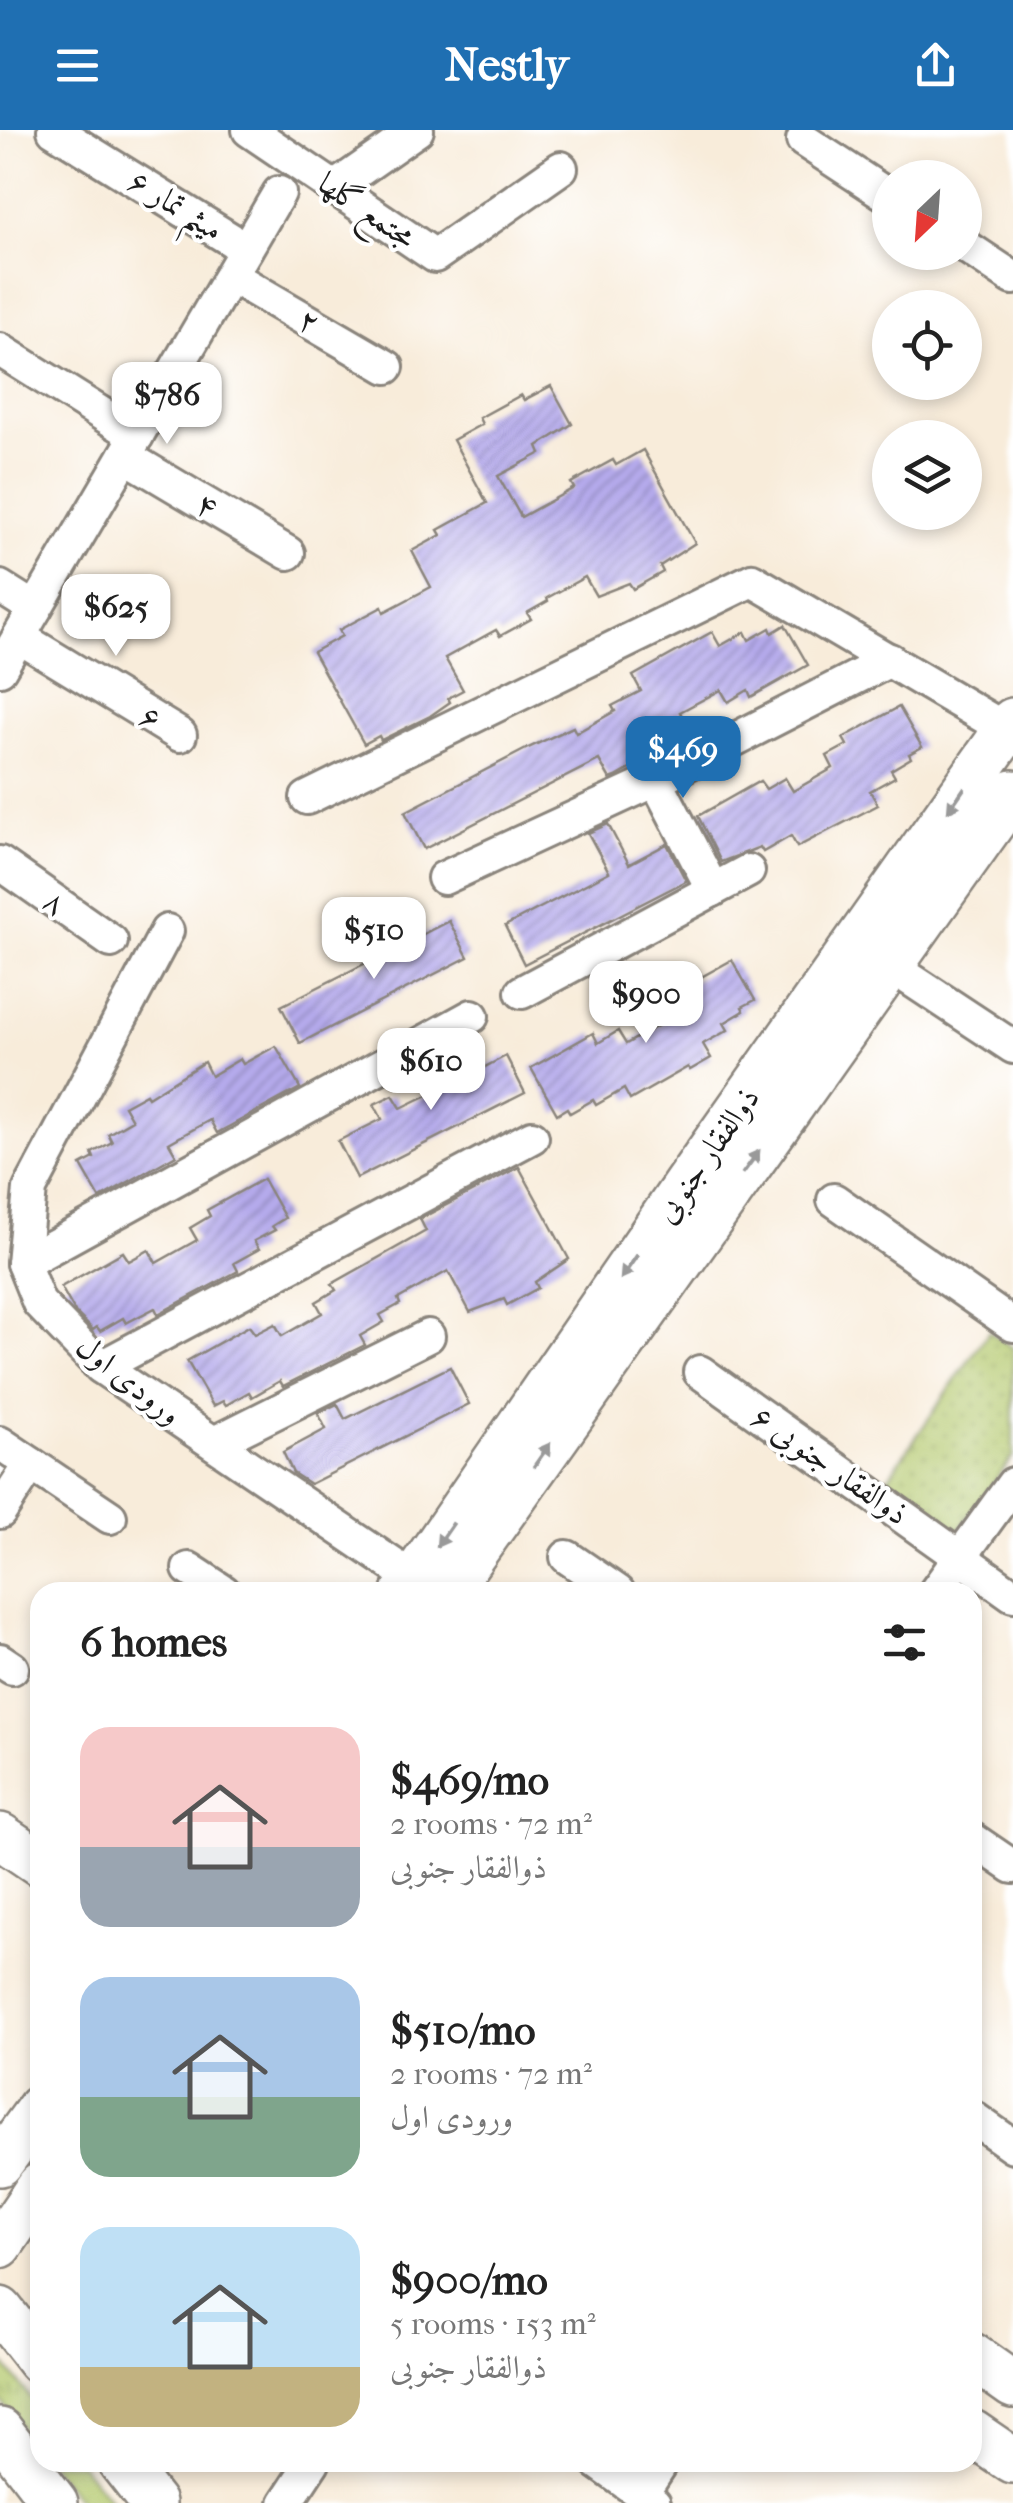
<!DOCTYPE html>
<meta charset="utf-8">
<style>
body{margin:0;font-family:"IM FELL French Canon",Amiri,serif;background:#f2f2f2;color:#222;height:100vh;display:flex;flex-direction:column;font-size:38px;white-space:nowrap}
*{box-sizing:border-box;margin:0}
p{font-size:32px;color:#767676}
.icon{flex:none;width:55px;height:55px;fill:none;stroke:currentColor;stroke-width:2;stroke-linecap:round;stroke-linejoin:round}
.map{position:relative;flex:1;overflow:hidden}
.side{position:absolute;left:30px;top:1452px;width:952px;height:890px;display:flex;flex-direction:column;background:#fff;border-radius:30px;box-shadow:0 5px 15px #0003}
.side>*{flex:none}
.needle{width:65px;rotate:205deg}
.fabs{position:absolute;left:872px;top:30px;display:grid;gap:20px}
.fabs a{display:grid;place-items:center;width:110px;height:110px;border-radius:50%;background:#fff;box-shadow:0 5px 15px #0003;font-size:50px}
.price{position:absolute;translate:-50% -85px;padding:0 22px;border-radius:20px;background:#fff;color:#222;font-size:32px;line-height:65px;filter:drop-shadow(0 2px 5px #0008)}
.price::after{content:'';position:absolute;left:50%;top:60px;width:30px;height:22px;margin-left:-15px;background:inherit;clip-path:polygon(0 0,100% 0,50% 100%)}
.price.current{background:#1f6fb2;color:#fff}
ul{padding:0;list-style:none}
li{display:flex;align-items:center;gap:30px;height:250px;padding:0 50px}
li span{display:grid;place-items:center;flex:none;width:280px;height:200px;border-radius:30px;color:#555}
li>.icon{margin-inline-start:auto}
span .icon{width:120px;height:120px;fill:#fffc;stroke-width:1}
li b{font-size:42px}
h2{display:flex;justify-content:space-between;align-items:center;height:120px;padding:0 50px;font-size:42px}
header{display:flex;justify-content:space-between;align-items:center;height:130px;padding:0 50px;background:#1f6fb2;color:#fff;font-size:45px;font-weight:700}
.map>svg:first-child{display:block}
.grass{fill:url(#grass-tufts);stroke:#687244;stroke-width:2.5}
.park{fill:url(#park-dots);stroke:#687244;stroke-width:2.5}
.building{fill:url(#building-hatch)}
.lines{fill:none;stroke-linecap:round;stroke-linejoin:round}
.street-casing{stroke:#8a847b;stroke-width:38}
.secondary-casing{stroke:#8a847b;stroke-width:50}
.street{stroke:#fff;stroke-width:32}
.secondary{stroke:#fff;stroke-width:45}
.oneway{fill:#999}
.labels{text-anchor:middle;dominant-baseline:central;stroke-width:8;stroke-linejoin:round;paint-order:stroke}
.street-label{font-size:32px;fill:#1c1c1c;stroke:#fff}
</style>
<header><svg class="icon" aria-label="menu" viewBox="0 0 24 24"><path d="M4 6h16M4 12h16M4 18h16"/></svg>Nestly<svg class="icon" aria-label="share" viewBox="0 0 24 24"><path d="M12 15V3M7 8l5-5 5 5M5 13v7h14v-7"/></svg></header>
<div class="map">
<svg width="1013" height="2373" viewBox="0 0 1013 2373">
<defs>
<pattern id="grass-tufts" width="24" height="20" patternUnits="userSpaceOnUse" patternTransform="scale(2.5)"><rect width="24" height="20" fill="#b3c86c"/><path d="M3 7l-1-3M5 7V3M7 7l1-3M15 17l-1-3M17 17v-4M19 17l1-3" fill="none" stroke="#99ab5d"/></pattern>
<pattern id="park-dots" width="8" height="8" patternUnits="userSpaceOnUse" patternTransform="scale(2.5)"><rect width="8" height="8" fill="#b3c86c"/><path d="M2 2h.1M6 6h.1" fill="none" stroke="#99ab5d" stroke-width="1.8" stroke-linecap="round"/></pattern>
<pattern id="building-hatch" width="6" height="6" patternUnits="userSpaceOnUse" patternTransform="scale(2.5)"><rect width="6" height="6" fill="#b5aaec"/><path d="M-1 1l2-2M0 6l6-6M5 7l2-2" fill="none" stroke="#928abe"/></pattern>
</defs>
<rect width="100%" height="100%" fill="#fff"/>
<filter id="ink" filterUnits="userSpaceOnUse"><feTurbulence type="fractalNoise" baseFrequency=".01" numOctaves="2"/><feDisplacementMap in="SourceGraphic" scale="20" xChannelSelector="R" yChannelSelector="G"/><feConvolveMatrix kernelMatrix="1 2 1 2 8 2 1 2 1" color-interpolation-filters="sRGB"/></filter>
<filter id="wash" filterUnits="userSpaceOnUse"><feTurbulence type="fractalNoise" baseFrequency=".0048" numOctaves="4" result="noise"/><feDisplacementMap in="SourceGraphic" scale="40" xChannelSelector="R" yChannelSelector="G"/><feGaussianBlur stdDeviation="2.25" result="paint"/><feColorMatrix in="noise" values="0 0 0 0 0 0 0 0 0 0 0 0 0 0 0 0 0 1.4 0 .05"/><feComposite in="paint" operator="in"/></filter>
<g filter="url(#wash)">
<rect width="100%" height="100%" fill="#f8ecda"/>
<g class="grass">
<path d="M0,2229l40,51v42l-40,-52z"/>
<path d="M48,2333h32l32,40h-32z"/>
</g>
<path class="park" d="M989,1201l24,17v108l-55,76 -72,-51z"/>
<g id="blocks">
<g class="building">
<path d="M551,256l21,38 -34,22 3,7 -43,23 23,41 53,-29 -3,-5 42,-23 3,5 27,-15 52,93 -35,23 3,6 -30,17 -4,-6 -33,13 -11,-19 -38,21 1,3 -21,12 4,6 -31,17 -4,-6 -51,28 18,32 -15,8 2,4 -20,14 -49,24 -2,-4 -15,8 -51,-92 29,-16 -3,-6 43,-23 2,5 47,-25 -19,-36 29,-16 -3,-5 49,-27 -34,-63 29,-16 -3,-6 42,-23 3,5z"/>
<path d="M785,495l23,40 -57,32 -3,-7 -20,12 -7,-12 -41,22 7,13 -20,11 5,9 -56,32 -6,2 -11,-19 -175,89 -19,-37 123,-64 45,-21 3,6 39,-22 -3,-5 29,-15 -8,-15 79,-44 8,14 25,-14 4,8 21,-12 2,5z"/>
<path d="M899,577l23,40 -13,7 2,4 -20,12 4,7 -25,14 8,14 -81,42 -6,-11 -28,16 -3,-5 -39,15 -23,-46 62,-35 6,8 19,-11 8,13 40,-23 -6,-12 20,-11 -4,-7z"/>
<path d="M608,694l21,40 38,-20 19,37 -162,83 -19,-38 104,-54 -21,-39z"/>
<path d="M449,791l19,36 -168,86 -19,-37z"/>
<path d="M732,830l23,40 -13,7 2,4 -20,12 4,7 -25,14 8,14 -21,12 -2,-3 -58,33 -6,-11 -28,16 -3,-5 -23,13 -3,-5 -10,6 -26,-46 62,-35 5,10 20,-12 8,13 40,-23 -7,-12 21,-11 -4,-7z"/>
<path d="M276,916l24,42 -83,45 -7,-13 -41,23 7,12 -76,43 -19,-33 13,-7 -2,-5 20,-11 -4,-8 24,-14 -8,-14 22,-12 2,3 56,-35 7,14 29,-17 3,5z"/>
<path d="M448,922l14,27 44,-23 19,37 -168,85 -19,-37 44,-22 -8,-15 19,-9 8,13 41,-20 -13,-26z"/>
<path d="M519,1037l50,92 -34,23 3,6 -31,17 -3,-6 -34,13 -22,-41 -50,28 2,5 -20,11 4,7 -24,14 5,9 -82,41 -3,-5 -28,16 -3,-5 -23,13 -3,-4 -10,5 -26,-45 62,-35 6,8 20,-10 7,12 40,-23 -6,-11 20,-12 -4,-6 94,-53 -6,-12z"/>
<path d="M263,1049l22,39 -13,8 3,4 -21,11 5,8 -25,14 4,8 -80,43 -3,-6 -29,15 -3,-5 -23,13 -3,-4 -4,3 -18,-18 -14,-25 62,-35 6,9 20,-11 7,13 41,-23 -7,-12 20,-12 -3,-6z"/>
<path d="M450,1237l19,37 -159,80 -17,-11 -10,-21 43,-23 -8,-16 19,-9 8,15z"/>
</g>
</g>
</g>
<g filter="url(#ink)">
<use href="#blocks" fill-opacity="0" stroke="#8a847b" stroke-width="2.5"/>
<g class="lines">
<defs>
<g id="street">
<path d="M54,0l192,119"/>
<path d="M249,0l186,126 126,-88"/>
<path d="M803,10l87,57"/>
<path d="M334,58l83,-58"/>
<path d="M965,116l48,32"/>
<path d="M231,146l156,91"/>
<path d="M0,220l137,86"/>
<path d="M125,326l163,97"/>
<path d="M0,457l35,22"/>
<path d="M19,507l161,98"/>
<path d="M0,539l279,-476"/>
<path d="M656,650l57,110"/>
<path d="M307,668l445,-218 255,150"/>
<path d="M0,733l111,78"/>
<path d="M444,748l212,-98 234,-120"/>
<path d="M167,801l-137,258 -7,74 16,40 62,64 313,212"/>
<path d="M892,837l121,80"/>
<path d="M522,862l226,-121"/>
<path d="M834,1070l179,125"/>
<path d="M23,1133l449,-247"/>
<path d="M101,1237l431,-230"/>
<path d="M700,1242l313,223"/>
<path d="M0,1313l110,74"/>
<path d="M214,1313l214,-107"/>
<path d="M0,1382l31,-48"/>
<path d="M567,1427l51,35"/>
<path d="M189,1439l35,23"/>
<path d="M935,1462l78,-108"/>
<path d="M0,1530l12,8"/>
<path d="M972,1709l41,28"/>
<path d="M972,1987l41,29"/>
<path d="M597,2332l57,41"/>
<path d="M641,2364l21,-32"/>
<path d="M286,2373l27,-41"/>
</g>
<g id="secondary">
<path d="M405,1462l282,-409 326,-462"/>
<path d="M446,1462l567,-799"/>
<path d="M0,1706l40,27"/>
<path d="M0,2033l40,-55"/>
<path d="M0,2115l40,-59"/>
<path d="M0,2180l40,51"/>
<path d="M972,2226l41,29"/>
<path d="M0,2301l55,72"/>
<path d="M972,2303l41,28"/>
<path d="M121,2332l32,41"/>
</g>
</defs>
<use href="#street" class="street-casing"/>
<use href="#secondary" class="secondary-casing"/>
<use href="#street" class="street"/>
<use href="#secondary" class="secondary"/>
</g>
<defs><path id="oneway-solid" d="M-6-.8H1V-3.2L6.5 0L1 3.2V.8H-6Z" transform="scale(2.5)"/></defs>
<g class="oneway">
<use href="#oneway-solid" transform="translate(956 670) rotate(125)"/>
<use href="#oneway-solid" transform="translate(751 1032) rotate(-54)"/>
<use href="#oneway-solid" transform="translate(629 1137) rotate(125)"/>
<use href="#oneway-solid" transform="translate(542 1325) rotate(-55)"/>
<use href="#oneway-solid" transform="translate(445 1405) rotate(125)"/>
</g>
</g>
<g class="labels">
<g class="street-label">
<text transform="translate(176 75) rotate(32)">میثم تمار ۶</text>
<text transform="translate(367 80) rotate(34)">مجتمع گلها</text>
<text transform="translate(309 191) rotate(30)">۲</text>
<text transform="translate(207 375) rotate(31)">۴</text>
<text transform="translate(151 587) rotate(31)">۶</text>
<text transform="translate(55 772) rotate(35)">۸</text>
<text transform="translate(707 1025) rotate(-55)">ذوالفقار جنوبی</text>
<text transform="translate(129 1250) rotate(38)">ورودی اول</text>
<text transform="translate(830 1335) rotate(35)">۶ ذوالفقار جنوبی</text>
</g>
</g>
</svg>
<div class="fabs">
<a><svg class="needle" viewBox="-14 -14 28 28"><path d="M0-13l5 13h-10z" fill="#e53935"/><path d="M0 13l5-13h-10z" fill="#767676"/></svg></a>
<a><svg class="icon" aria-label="locate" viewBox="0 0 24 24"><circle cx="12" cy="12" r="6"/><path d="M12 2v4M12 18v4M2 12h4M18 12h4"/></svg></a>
<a><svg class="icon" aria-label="layers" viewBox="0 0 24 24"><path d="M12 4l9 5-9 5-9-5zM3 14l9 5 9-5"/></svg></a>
</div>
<b class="price" style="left:167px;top:317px">$786</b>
<b class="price" style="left:116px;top:529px">$625</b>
<b class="price current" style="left:683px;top:671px">$469</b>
<b class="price" style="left:374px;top:852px">$510</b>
<b class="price" style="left:646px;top:916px">$900</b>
<b class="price" style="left:431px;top:983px">$610</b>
<section class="side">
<h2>6 homes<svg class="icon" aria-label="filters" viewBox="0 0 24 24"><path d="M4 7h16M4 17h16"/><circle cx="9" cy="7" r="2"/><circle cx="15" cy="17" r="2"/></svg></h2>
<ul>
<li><span style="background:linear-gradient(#f6c9c9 60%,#9aa5b1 0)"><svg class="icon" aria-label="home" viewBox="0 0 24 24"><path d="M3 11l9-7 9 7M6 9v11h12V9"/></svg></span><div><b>$469/mo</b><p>2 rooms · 72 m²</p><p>ذوالفقار جنوبی</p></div></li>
<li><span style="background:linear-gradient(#a9c7e8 60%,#7fa58c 0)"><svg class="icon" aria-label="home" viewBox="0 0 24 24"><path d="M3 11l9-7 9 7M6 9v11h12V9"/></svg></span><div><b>$510/mo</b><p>2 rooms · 72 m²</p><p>ورودی اول</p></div></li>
<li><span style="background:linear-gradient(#bfe0f5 70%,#c2b280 0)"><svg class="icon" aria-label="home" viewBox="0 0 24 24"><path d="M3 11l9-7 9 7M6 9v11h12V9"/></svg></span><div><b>$900/mo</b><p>5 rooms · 153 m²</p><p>ذوالفقار جنوبی</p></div></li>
</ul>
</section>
</div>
